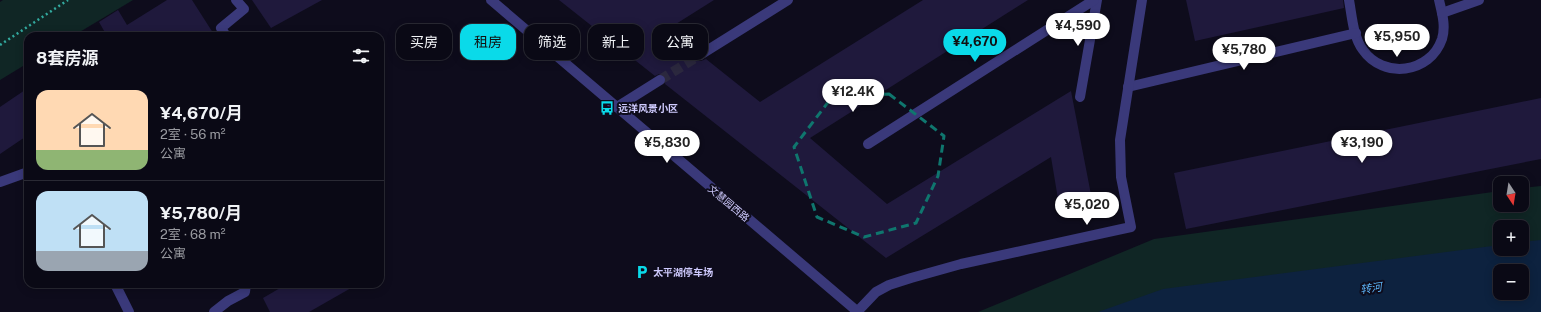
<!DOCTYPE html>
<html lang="zh">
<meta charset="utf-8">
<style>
body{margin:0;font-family:"Public Sans","Noto Sans SC",sans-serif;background:#181722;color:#f1f3f6;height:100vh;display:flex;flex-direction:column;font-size:15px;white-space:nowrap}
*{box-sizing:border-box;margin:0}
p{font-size:13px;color:#999aa0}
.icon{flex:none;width:22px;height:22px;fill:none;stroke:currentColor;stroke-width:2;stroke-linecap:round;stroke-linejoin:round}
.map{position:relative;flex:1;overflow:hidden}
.drawer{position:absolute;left:24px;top:32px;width:360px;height:256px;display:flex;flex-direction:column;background:#0a0915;border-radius:12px;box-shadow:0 2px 10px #0003,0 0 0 1px #2a2a34}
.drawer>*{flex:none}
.guide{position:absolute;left:396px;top:24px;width:380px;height:36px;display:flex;gap:8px}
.needle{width:26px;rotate:168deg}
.buttons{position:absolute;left:1493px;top:176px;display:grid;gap:8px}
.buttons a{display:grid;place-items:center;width:36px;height:36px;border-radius:8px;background:#0a0915;box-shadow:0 2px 10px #0003,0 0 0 1px #2a2a34;font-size:20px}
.price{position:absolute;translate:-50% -34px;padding:0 9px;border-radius:14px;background:#fff;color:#222;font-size:13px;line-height:26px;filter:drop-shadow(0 1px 2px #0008)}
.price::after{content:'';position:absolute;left:50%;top:24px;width:12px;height:9px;margin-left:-6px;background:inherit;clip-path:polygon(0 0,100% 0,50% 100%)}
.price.on{background:#0adae9;color:#111}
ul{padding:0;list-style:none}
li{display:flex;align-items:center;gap:12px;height:100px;padding:0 12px}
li+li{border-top:1px solid #2a2a34}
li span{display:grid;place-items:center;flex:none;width:112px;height:80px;border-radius:12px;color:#555}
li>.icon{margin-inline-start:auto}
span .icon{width:48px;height:48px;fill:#fffc;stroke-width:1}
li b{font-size:17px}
h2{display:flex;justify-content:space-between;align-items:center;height:48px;padding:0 12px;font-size:17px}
.tag{padding:0 14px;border-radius:12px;background:#0a0915;box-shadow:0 2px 10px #0003,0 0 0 1px #2a2a34;font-size:14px;line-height:36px}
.tag.on{background:#0adae9;color:#111}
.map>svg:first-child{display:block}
.green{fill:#102625;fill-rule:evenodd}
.water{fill:#0d223f;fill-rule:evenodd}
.building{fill:#1f193c}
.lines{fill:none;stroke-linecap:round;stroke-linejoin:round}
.minor-tunnel{stroke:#2b283e;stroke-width:10;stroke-dasharray:10 5;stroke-linecap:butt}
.path{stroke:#32a99e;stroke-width:2.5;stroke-dasharray:2 3;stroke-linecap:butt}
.service{stroke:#3a397a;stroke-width:10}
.minor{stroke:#3a397a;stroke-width:10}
.tertiary{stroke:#3a397a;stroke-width:10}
.marked{fill:none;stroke:#0f766e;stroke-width:3;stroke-dasharray:8 5;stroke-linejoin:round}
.labels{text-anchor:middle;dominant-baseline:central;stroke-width:4;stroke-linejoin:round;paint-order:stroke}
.poi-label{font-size:10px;font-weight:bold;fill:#cecafd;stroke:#0e0c1c;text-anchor:start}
.street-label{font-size:10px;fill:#cecafd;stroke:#0e0c1c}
.water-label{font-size:11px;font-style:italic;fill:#5cb5f8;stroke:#0e0c1c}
</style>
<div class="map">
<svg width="1541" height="312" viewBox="0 0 1541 312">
<rect width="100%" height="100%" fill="#0e0c1c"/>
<g class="green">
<path d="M3,0h130l-60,36h-45v27l-28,17v-78z"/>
<path d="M1541,186v126h-563l176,-73 346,-48v14h22v-17zM1500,227h22v22h-22zM1500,271h22v22h-22z"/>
</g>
<path class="water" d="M1541,240v72h-443l65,-23 337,-44v4h22v-7zM1500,271h22v22h-22z"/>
<g class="building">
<path d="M167,0h25l23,36h-108l-8,-14 19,-12 9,15z"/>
<path d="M252,0h70l-51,28z"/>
<path d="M559,0h155l-46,29 27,22 -1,5 3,5h4l5,-2 54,43 163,-102h105l-218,138 77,66 184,-113 22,114 -33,6 -9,-54 -165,101 -221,-174 1,-5 -3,-5h-4l-4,2z"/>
<path d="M1186,0h157l1,8 -149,33z"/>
<path d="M28,88v47l-28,19v-47z"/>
<path d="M1541,98v61l-355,70 -12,-56z"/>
<path d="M287,284h71l-49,28h-39l-7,-14z"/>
</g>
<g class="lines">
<path class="minor-tunnel" d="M660,80l40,-25"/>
<path class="path" d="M0,45l68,-45"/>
<g class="service">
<path d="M226,36l-5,-8 23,-19 -8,-9"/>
<path d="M0,182l28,-10"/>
<path d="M115,284l14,28"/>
<path d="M214,312l14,-11 17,-9 1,-8"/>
</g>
<g class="minor">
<path d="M1349,0c3,16 4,37 14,50 20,29 67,24 79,-11 4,-13 0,-26 -3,-39"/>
<path d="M1442,13l37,-13"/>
<path d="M700,55l88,-55"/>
<path d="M1128,87l228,-54"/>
<path d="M1080,97l17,-97"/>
<path d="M617,107l43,-27"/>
<path d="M868,144l226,-144"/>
<path d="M857,312l19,-20 13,-7 22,-7 50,-14 170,-37 -10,-50 -1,-37 22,-140"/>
</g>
<path class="tertiary" d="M491,0l367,312"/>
</g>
<path class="marked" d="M889,94l55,42 -6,40 -22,47 -52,14 -47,-20 -23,-70 38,-50z"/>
<defs>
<symbol id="bus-bare" viewBox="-9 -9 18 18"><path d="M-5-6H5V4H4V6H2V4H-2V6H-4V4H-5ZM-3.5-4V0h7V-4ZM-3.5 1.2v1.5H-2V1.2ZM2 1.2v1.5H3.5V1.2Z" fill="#0adae9" stroke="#0e0c1c" stroke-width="2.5" paint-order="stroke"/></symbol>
<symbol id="parking-bare" viewBox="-9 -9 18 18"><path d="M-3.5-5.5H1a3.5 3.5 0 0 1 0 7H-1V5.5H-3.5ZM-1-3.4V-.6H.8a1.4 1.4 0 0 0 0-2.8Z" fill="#0adae9" stroke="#0e0c1c" stroke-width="2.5" paint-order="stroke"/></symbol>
</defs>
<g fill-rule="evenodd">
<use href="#bus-bare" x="597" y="98" width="20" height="20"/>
<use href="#parking-bare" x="632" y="262" width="20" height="20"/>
</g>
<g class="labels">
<g class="poi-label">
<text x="618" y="108">远洋风景小区</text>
<text x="653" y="272">太平湖停车场</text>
</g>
<g class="street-label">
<text transform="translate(729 203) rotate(40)">文慧园西路</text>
</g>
<g class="water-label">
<text transform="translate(1371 288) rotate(-8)">转河</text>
</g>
</g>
</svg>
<div class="buttons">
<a><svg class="needle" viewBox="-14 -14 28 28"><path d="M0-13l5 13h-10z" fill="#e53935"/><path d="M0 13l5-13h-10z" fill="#999aa0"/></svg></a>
<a>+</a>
<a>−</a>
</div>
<b class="price" style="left:1078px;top:47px">¥4,590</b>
<b class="price" style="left:1397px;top:58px">¥5,950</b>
<b class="price on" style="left:975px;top:63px">¥4,670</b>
<b class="price" style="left:1244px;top:71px">¥5,780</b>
<b class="price" style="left:853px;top:113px">¥12.4K</b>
<b class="price" style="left:667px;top:164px">¥5,830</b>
<b class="price" style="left:1362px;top:164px">¥3,190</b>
<b class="price" style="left:1087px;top:226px">¥5,020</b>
<div class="guide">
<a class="tag">买房</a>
<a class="tag on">租房</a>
<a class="tag">筛选</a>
<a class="tag">新上</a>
<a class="tag">公寓</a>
</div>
<section class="drawer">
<h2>8套房源<svg class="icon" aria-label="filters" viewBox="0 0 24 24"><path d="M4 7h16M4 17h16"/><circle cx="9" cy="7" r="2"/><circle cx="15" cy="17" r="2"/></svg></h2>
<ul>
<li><span style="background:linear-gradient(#ffd9b3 75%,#8fb573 0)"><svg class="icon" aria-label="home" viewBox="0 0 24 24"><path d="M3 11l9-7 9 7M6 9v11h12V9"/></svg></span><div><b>¥4,670/月</b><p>2室 · 56 m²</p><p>公寓</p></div></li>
<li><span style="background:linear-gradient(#bfe0f5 75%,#9aa5b1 0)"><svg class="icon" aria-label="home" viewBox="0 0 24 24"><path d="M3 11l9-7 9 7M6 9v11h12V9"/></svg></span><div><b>¥5,780/月</b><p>2室 · 68 m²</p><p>公寓</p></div></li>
</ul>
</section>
</div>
